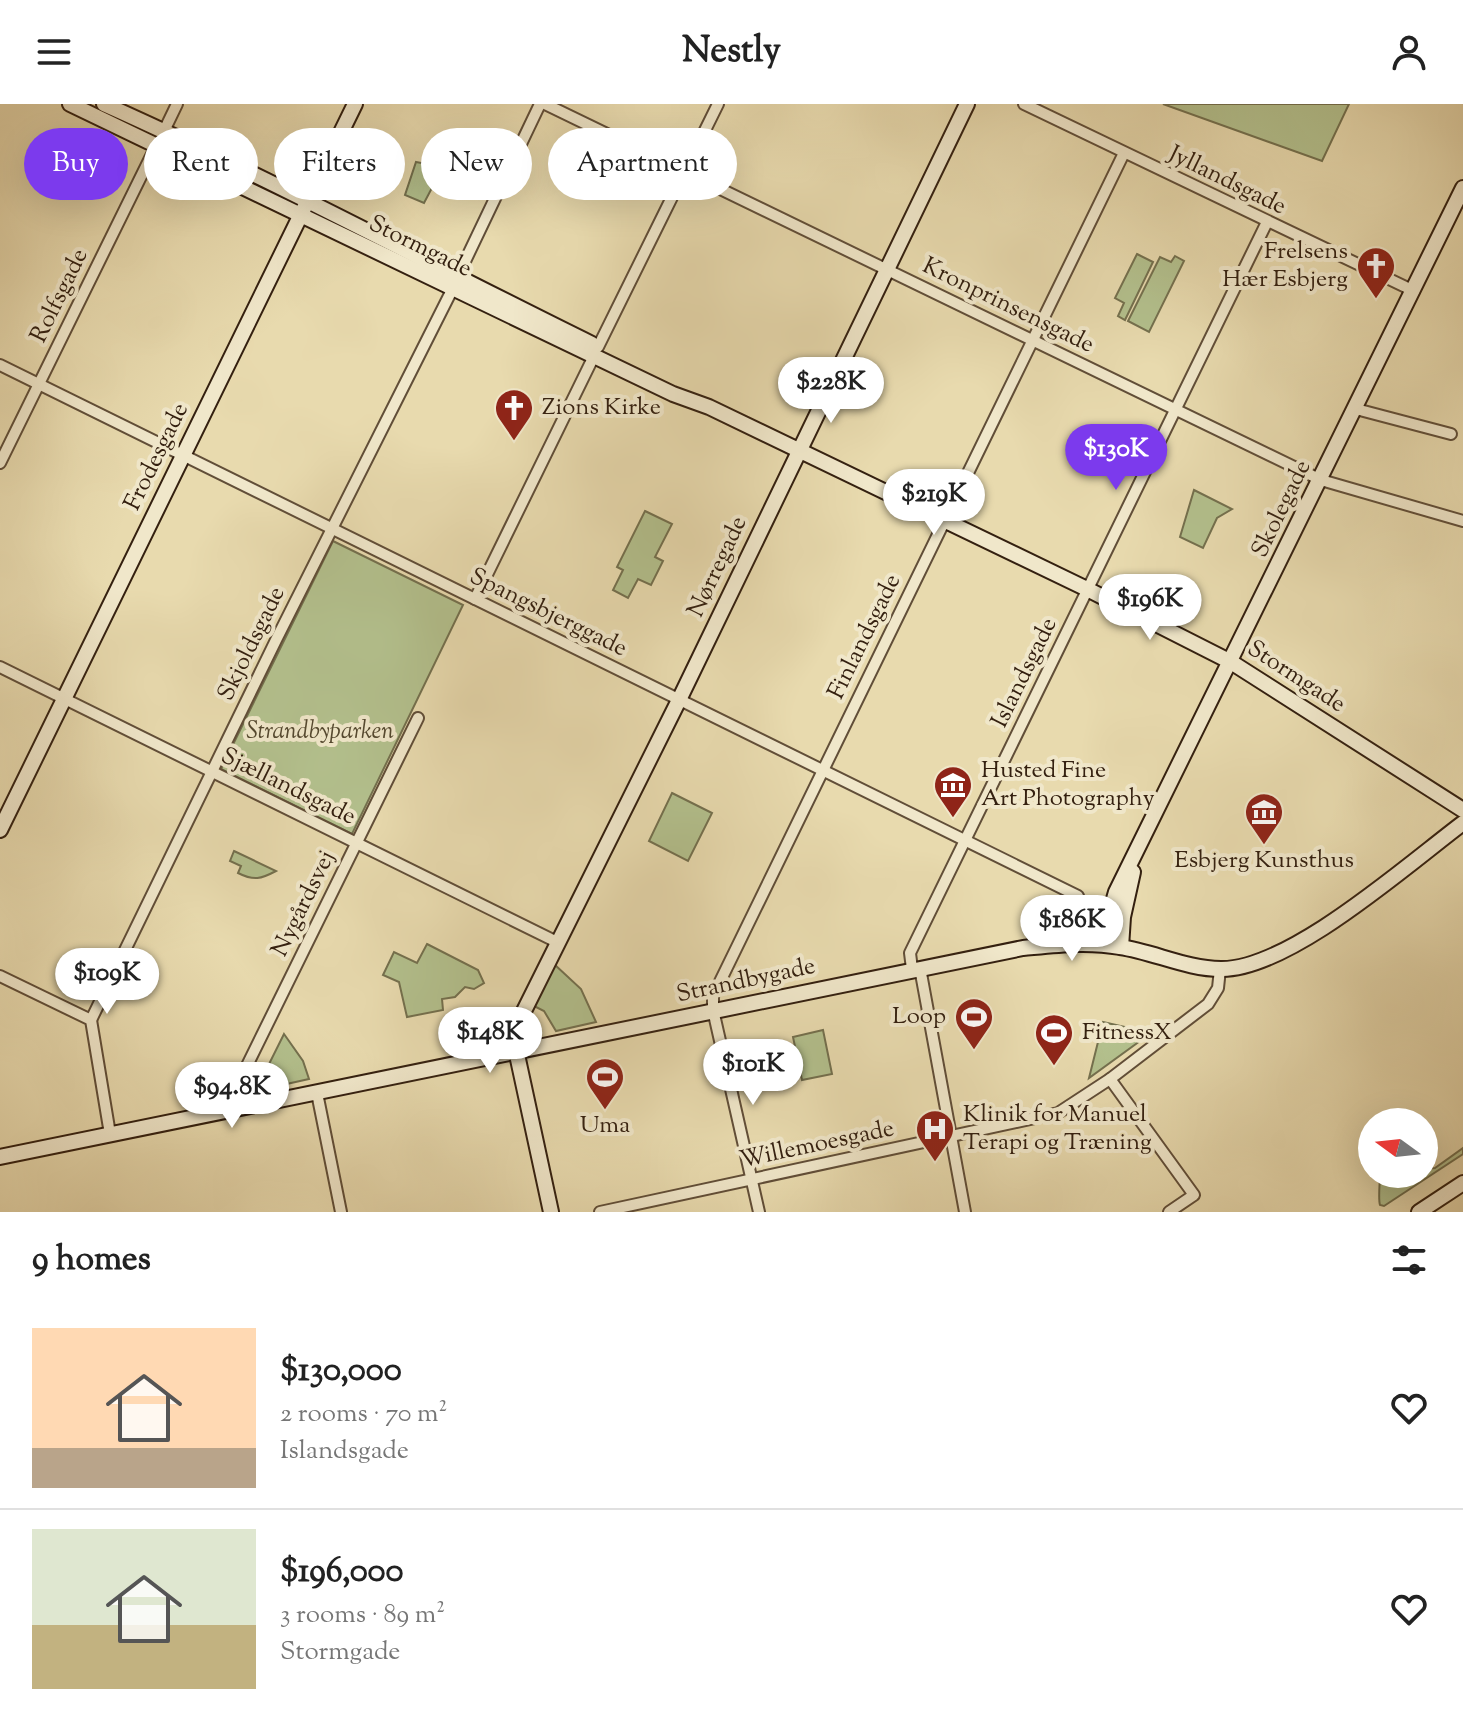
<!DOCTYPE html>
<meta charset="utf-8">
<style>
body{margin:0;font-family:"Sorts Mill Goudy",serif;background:#f6f6f6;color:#222;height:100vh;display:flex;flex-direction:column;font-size:30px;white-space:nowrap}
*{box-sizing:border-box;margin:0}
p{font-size:26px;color:#767676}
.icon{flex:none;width:44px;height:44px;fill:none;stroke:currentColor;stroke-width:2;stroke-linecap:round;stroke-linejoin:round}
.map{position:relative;height:1108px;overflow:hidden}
.sheet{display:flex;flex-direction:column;background:#fff;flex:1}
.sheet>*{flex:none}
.banner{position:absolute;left:24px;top:24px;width:800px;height:72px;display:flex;gap:16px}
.needle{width:52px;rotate:285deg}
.fabs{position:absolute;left:1358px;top:1004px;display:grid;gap:16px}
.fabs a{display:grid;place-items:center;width:80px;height:80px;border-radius:50%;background:#fff;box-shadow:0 8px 32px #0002;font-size:40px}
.price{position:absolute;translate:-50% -68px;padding:0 18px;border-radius:28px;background:#fff;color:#222;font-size:26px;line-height:52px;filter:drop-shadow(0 2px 4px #0008)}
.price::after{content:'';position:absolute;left:50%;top:48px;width:24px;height:18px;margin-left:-12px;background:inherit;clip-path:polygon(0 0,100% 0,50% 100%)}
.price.selected{background:#7c3aed;color:#fff}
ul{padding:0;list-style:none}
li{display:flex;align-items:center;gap:24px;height:200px;padding:0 32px}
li+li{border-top:2px solid #e0e0e0}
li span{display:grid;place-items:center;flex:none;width:224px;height:160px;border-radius:0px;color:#555}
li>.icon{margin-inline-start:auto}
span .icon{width:96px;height:96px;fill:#fffc;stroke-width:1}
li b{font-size:34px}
h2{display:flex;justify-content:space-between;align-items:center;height:96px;padding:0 32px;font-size:34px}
.pill{padding:0 28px;border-radius:36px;background:#fff;box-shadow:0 8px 32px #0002;font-size:28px;line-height:72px}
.pill.selected{background:#7c3aed;color:#fff}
header{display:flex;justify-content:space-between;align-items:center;height:104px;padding:0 32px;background:#fff;font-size:36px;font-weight:700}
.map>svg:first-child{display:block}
.green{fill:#b3c08d;stroke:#74704e;stroke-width:2}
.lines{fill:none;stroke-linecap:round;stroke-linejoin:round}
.street-casing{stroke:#614e38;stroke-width:14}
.secondary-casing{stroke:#342010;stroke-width:18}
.street{stroke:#f0e7ca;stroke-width:10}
.secondary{stroke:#f0e7ca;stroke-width:14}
.labels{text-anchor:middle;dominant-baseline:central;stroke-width:8;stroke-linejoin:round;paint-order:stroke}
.street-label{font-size:24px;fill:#342010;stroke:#f0e7ca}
.poi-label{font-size:24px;fill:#342010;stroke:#f0e7ca;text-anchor:start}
.park-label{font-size:24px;font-style:italic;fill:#54482f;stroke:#f0e7ca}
</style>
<header><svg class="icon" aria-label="menu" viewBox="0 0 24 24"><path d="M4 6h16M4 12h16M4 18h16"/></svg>Nestly<svg class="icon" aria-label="person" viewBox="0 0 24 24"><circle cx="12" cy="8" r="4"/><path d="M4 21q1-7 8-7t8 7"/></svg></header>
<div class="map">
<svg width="1463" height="1108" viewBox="0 0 1463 1108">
<rect width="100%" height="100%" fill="#e8daae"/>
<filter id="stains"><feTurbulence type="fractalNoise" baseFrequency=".0025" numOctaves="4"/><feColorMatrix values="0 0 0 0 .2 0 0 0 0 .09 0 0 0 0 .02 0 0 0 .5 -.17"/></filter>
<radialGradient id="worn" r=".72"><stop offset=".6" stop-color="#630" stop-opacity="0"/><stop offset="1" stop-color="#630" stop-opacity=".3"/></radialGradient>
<g class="green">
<path d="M1163,0h186l-27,57z"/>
<path d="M416,58l27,5 -19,36 -19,-8z"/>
<path d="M1137,150l16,8 -28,58 -7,-4 6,-13 -9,-5z"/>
<path d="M1175,152l9,5 -35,71 -21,-11 32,-64 11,5z"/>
<path d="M1194,386l38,19 -15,9 -14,30 -23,-11z"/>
<path d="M645,407l27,13 -17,33 8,4 -12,24 -13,-6 -10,19 -15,-8 10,-20 -6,-3z"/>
<path d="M333,437l130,64 -111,229 -131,-65z"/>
<path d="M672,689l40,20 -24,48 -39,-20z"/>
<path d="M234,747l42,20c-15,8 -22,10 -38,2l3,-7 -11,-5z"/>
<path d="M427,840l51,26 6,13 -10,6 -9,-2 -10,10 -13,2 1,11 -36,7 -8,-35 -16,-7 11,-23 23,11z"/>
<path d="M554,860l27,25 15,33 -40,9 -12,-20 -12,-6z"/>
<path d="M1103,918l48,11 -62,45z"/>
<path d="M823,926l9,44 -30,6 -9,-43z"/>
<path d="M284,930l19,27 6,18 -36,8 -4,-10 -5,-3z"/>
<path d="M1463,1044v6l-79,52 -4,-1c-2,-6 0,-23 0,-31h44v-5l11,-1z"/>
</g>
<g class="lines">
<defs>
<g id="street">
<path d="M545,0l776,376 142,41"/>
<path d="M1024,0l390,187"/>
<path d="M164,27l13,-27"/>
<path d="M457,174l83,-174"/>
<path d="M598,243l120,-243"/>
<path d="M0,261l1078,531"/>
<path d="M1356,305l95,25"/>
<path d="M0,359l156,-317"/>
<path d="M475,495l119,-243"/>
<path d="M0,563l559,276"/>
<path d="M920,864l45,244"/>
<path d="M912,865l-2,-16 357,-731"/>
<path d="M0,872l91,44 19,114"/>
<path d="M91,916l185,-380 177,-352"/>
<path d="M1110,975l84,116 -25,17"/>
<path d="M317,989l24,119"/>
<path d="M235,1006l1,-22 182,-370"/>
<path d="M600,1108l458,-99 52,-34 98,-75 10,-16 2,-19"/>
<path d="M759,1108l-46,-202v-14l411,-843"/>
</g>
<g id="secondary">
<path d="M70,0l603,290 36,13 378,182 144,73 232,148"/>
<path d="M104,0c166,74 325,160 488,240"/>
<path d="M0,726l355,-726"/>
<path d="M1101,840l15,-52 347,-704"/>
<path d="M1121,843l2,-30 10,-45"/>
<path d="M0,1053l1023,-209c33,-3 64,-7 97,-1 34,5 67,22 101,22 68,1 186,-104 242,-146"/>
<path d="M551,1108l-35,-162 -1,-17 8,-20 156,-313 288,-596"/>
<path d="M1419,1108l44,-29"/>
</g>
</defs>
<use href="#street" class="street-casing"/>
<use href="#secondary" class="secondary-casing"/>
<use href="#street" class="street"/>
<use href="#secondary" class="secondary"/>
</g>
<defs>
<symbol id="church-pin" viewBox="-11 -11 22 30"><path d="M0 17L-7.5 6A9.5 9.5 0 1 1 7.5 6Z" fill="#8f2418" stroke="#f0e7ca"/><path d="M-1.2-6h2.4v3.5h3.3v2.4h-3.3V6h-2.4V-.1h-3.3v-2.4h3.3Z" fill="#fff"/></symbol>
<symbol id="museum-pin" viewBox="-11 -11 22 30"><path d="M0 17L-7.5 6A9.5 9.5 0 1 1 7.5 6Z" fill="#8f2418" stroke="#f0e7ca"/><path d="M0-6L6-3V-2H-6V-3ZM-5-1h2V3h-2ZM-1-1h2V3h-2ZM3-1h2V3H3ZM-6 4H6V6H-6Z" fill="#fff"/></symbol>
<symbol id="stadium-pin" viewBox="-11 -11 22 30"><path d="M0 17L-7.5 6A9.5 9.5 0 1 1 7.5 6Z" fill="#8f2418" stroke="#f0e7ca"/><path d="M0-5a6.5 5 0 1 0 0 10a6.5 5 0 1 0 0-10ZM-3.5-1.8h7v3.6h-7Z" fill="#fff"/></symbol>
<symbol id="hospital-pin" viewBox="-11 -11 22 30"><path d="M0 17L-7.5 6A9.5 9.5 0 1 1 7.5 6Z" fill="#8f2418" stroke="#f0e7ca"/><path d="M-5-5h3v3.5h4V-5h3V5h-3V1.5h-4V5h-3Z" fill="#fff"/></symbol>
</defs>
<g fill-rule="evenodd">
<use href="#church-pin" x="1354" y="140" width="44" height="60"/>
<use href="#church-pin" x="492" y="282" width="44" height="60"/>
<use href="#museum-pin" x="931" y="659" width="44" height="60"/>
<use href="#museum-pin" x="1242" y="686" width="44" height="60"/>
<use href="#stadium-pin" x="952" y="891" width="44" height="60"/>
<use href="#stadium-pin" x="1032" y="907" width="44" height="60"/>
<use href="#stadium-pin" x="583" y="951" width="44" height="60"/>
<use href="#hospital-pin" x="913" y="1003" width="44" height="60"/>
</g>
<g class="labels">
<g class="street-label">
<text transform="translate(1227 77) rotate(26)">Jyllandsgade</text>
<text transform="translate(420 143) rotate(26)">Stormgade</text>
<text transform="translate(60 192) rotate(-64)">Rolfsgade</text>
<text transform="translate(1008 202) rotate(26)">Kronprinsensgade</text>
<text transform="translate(157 353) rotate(-64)">Frodesgade</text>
<text transform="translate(1282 405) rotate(-64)">Skolegade</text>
<text transform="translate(718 463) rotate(-65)">Nørregade</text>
<text transform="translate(548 509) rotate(26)">Spangsbjerggade</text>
<text transform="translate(865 533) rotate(-64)">Finlandsgade</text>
<text transform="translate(252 540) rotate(-64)">Skjoldsgade</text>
<text transform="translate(1025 569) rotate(-64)">Islandsgade</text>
<text transform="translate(1296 573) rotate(33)">Stormgade</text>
<text transform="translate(288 683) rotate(26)">Sjællandsgade</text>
<text transform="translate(304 800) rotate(-64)">Nygårdsvej</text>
<text transform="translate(746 877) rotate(-12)">Strandbygade</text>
<text transform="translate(817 1041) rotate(-12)">Willemoesgade</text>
</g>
<g class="poi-label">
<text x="1348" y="148" text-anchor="end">Frelsens<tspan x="1348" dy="28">Hær Esbjerg</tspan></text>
<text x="542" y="304">Zions Kirke</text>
<text x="981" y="667">Husted Fine<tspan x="981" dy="28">Art Photography</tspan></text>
<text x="1264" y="757" text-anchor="middle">Esbjerg Kunsthus</text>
<text x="946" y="913" text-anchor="end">Loop</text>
<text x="1082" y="929">FitnessX</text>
<text x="963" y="1011">Klinik for Manuel<tspan x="963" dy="28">Terapi og Træning</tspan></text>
<text x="605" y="1022" text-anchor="middle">Uma</text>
</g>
<g class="park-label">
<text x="320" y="628">Strandbyparken</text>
</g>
</g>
<rect width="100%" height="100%" filter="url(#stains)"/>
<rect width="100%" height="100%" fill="url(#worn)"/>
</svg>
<div class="fabs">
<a><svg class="needle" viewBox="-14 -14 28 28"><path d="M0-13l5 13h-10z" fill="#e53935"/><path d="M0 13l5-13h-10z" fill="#767676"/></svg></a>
</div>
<b class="price" style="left:831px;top:321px">$228K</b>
<b class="price selected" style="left:1116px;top:388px">$130K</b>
<b class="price" style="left:934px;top:433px">$219K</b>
<b class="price" style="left:1150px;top:538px">$196K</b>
<b class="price" style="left:1072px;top:859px">$186K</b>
<b class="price" style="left:107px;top:912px">$109K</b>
<b class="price" style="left:490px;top:971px">$148K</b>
<b class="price" style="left:753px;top:1003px">$101K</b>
<b class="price" style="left:232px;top:1026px">$94.8K</b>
<div class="banner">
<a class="pill selected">Buy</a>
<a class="pill">Rent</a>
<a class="pill">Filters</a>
<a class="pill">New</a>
<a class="pill">Apartment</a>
</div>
</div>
<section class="sheet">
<h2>9 homes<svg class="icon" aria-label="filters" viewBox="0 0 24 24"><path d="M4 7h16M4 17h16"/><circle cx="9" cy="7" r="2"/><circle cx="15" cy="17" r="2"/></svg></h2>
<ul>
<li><span style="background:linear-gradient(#ffd9b3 75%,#b9a48a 0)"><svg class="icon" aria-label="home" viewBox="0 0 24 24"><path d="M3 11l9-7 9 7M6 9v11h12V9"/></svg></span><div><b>$130,000</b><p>2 rooms · 70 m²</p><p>Islandsgade</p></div><svg class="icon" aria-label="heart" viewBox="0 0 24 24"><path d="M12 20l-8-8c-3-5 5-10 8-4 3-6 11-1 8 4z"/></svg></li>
<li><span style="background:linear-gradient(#dfe7d0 60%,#c2b280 0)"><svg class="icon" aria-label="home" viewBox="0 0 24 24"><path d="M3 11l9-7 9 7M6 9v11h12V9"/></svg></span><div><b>$196,000</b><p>3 rooms · 89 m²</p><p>Stormgade</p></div><svg class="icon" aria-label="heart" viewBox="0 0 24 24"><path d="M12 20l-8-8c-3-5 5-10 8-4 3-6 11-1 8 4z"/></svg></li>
</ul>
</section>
